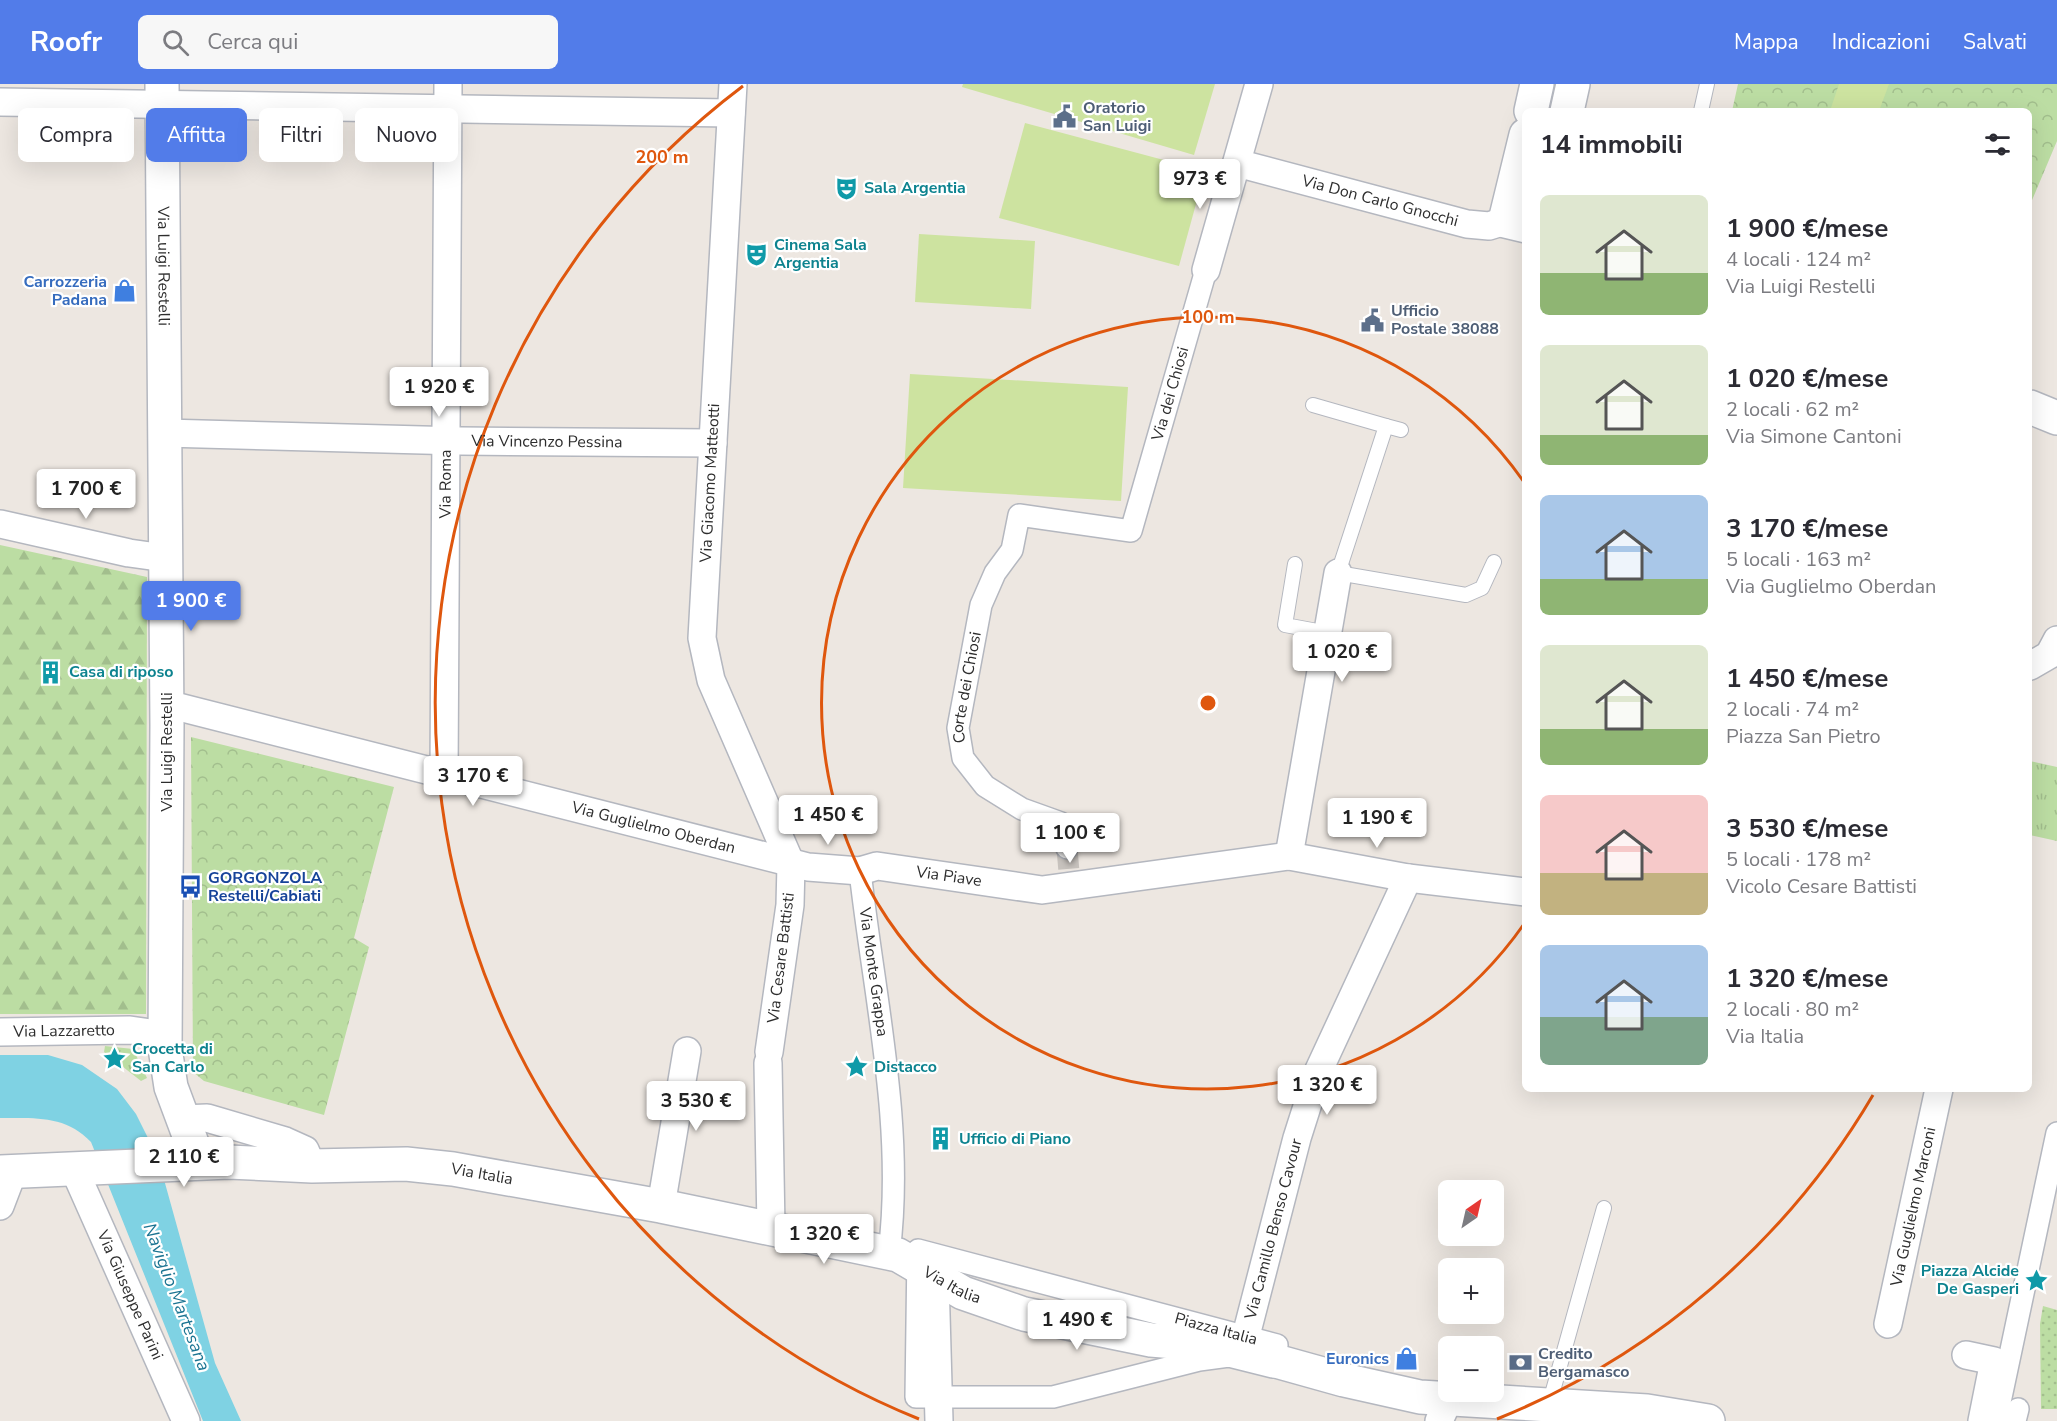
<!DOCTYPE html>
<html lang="it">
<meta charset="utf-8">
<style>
body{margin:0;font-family:"Nunito Sans",sans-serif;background:#f7f7f7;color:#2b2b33;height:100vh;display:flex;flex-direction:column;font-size:22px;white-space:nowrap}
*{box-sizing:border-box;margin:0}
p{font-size:20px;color:#7c7c81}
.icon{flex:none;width:33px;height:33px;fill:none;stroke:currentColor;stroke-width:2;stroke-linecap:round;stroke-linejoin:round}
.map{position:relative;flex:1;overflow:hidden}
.drawer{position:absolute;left:1522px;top:24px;width:510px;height:984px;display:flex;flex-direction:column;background:#fff;border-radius:9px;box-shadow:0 6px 24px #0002}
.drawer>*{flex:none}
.banner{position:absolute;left:18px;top:24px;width:570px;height:54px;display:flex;gap:12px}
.needle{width:39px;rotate:34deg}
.tools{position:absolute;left:1438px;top:1096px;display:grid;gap:12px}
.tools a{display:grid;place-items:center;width:66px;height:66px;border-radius:9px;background:#fff;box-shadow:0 6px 24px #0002;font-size:30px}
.price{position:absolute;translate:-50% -51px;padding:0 14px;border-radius:6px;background:#fff;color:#222;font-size:20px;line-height:39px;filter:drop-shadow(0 2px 3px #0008)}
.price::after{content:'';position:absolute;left:50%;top:36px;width:18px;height:14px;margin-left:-9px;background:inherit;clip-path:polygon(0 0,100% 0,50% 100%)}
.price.active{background:#527ce9;color:#fff}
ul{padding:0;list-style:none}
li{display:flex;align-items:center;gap:18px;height:150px;padding:0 18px}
li span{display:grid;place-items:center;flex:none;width:168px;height:120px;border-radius:9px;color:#555}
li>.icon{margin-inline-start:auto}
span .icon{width:72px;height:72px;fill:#fffc;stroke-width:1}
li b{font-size:26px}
h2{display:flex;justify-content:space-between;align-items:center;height:72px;padding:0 18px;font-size:26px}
.chip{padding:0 21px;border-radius:9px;background:#fff;box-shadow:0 6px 24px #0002;font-size:21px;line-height:54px}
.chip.active{background:#527ce9;color:#fff}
header{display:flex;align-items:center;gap:36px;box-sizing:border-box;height:84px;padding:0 30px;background:#527ce9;color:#fff}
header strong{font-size:28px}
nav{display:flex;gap:33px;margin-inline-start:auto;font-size:21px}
.search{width:420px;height:54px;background:#f7f7f7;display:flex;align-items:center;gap:15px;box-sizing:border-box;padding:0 21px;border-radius:9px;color:#7c7c81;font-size:22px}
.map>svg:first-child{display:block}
.grass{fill:url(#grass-tufts)}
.forest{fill:url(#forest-firs)}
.park{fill:url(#park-crowns)}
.garden{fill:url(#garden-dots)}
.pitch{fill:#cde3a0}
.water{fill:#7fd2e3}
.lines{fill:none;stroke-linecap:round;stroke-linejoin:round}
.pedestrian-tunnel{stroke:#c7c2bd;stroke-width:21;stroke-dasharray:21 10;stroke-linecap:butt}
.service-casing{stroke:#b4b7bf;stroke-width:16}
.pedestrian-casing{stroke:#b4b7bf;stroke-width:24}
.minor-casing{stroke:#b4b7bf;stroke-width:30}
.tertiary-casing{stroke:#b4b7bf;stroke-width:36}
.service{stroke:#fff;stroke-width:14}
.pedestrian{stroke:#fff;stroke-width:21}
.minor{stroke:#fff;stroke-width:27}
.tertiary{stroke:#fff;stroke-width:33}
.ring{fill:none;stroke:#df570e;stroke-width:3}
.labels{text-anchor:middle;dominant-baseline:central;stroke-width:4.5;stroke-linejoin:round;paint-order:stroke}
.service-label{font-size:16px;font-weight:bold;fill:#4e5e75;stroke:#fff;text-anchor:start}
.culture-label{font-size:16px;font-weight:bold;fill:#0d838f;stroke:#fff;text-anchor:start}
.street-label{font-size:16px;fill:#2d2d2d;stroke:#fff}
.shop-label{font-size:16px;font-weight:bold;fill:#366cbe;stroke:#fff;text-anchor:end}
.transit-label{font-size:16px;font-weight:bold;fill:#164399;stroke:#fff;text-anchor:start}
.water-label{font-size:18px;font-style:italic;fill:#1b7492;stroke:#fff}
.centre{fill:#df570e;stroke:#fff;stroke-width:3}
.ring-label{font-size:18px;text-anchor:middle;font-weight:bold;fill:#df570e;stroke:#fff;stroke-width:4.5;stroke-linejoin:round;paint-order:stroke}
</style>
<header>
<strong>Roofr</strong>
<div class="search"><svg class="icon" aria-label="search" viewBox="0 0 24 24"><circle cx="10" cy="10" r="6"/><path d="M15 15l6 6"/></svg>Cerca qui</div>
<nav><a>Mappa</a><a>Indicazioni</a><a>Salvati</a></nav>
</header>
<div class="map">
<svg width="2057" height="1337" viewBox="0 0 2057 1337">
<defs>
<pattern id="grass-tufts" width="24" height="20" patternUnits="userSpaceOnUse" patternTransform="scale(1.5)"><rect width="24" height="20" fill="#bcdda3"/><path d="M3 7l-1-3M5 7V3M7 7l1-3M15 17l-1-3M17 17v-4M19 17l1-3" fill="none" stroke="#a2be8d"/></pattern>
<pattern id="forest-firs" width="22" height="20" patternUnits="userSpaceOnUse" patternTransform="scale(1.5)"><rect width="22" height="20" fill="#bcdda3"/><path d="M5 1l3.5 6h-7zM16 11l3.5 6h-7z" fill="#a2be8d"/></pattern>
<pattern id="park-crowns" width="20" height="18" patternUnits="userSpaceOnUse" patternTransform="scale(1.5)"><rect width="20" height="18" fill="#bcdda3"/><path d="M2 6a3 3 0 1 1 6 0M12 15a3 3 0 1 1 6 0" fill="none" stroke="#a2be8d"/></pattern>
<pattern id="garden-dots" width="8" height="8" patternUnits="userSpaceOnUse" patternTransform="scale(1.5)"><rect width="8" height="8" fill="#bcdda3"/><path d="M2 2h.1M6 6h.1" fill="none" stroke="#a2be8d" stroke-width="1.8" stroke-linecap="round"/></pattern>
</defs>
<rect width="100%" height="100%" fill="#ede7e1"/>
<g class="grass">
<path d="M2030,677l27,6v74l-27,-6z"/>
<path d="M105,962l28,3 14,29 -6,3 -37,-29z"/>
</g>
<path class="forest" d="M0,461l147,32 -1,437h-146z"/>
<g class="park">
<path d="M1738,0h319v57l-27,64v-94h-298z"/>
<path d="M191,653l203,50 -40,151 15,9 -45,168 -120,-34 -11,-9z"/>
</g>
<path class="garden" d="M2043,1222l14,4v99h-16l-1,-85z"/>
<g class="pitch">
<path d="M963,0h252l-21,71 -232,-68z"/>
<path d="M1839,0h50l-10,27h-49z"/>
<path d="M1025,39l180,48 -26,95 -180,-48z"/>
<path d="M919,150l116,7 -4,68 -116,-7z"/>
<path d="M910,290l218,13 -7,114 -218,-13z"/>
</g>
<path class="water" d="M0,971h48l34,10 35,24 19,25 22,44 57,205 26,58h-38l-112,-279c-25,-27 -57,-24 -91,-24z"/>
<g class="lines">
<path class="pedestrian-tunnel" d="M1067,764l2,24"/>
<defs>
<g id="service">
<path d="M1701,27l6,-27"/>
<path d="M1313,321l73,21"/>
<path d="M1401,346l-15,-4 -48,147 128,22 16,-7 12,-26"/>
<path d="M1295,480l-10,61 43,8"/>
<path d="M1549,1321l55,-197"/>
</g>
<g id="pedestrian">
<path id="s1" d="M1067,764l-2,-21 -4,-4 -39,-14 -37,-23 -22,-28 -5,-30 23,-123 14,-32 17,-23 7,-35 112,16 75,-261"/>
<path id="s2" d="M860,787c14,126 45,256 29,382"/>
<path d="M918,1166l359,95 -4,22 -44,-11 -30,4 -146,37h-137z"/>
<path d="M1996,1337l61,-288"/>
<path d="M2015,1337l3,-12"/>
</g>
<g id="minor">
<path d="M733,0l-31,554 9,42 80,184 -1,41 -21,147"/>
<path d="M0,18l731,11"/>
<path id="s3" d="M1237,79l230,61 22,2 16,-5"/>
<path d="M1206,186l53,-186"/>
<path id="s4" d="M165,349l295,8 253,2"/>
<path d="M0,440l129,29 36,5"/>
<path d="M2030,582l19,-11 8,-15"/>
<path id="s5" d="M167,620l641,163 52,4 17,-5 165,24 247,-34 119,22 118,14"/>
<path id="s6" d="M444,692l4,-692"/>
<path d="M1289,772l49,-283"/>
<path id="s7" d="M0,948l130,-2 35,5"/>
<path d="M768,979l3,165"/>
<path d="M182,1035l25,-1 78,23 20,9 7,16"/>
<path id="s8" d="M74,1085l112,252"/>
<path d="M0,1122l13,-34"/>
<path d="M661,1122l26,-155"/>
<path d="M935,1195l4,142"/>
<path id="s9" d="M1888,1240l51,-235"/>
<path id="s10" d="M1242,1267l55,-213 21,-66 90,-194"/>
<path d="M1966,1271l28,6 -12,60"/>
<path d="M1439,1337l9,-20"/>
</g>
<g id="tertiary">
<path id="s11" d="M162,0l5,641 -2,323 6,39 28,75"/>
<path d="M1531,27l6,-27"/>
<path d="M1567,27l6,-27"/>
<path d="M1526,51l-21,86 21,5"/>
<path d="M2030,323l27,11"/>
<path id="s12" d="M0,1088l229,-10 83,4 94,-2 47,5 208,37 237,49 65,38 61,21 127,26 71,6 122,34 76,17 227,14 61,10"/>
</g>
</defs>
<use href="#service" class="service-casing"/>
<use href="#pedestrian" class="pedestrian-casing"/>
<use href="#minor" class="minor-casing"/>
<use href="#tertiary" class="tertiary-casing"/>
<use href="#service" class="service"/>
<use href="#pedestrian" class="pedestrian"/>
<use href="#minor" class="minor"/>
<use href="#tertiary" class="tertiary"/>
</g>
<g class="ring">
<path d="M1524 840A386 386 0 1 1 1524 398"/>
<path d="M1873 1011A772 772 0 0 1 1497 1335M919 1335A772 772 0 0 1 743 2"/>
</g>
<defs>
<symbol id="civic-bare" viewBox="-9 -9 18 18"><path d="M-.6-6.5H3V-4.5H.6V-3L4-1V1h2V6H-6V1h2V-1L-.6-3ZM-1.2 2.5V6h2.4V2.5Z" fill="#5c6f8a" stroke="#fff" stroke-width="2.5" paint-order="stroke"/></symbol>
<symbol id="theatre-bare" viewBox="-9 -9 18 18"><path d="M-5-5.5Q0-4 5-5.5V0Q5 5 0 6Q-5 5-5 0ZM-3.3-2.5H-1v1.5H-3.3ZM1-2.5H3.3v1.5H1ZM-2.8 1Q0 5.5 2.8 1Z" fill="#0f9aa8" stroke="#fff" stroke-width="2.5" paint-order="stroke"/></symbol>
<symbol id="shop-bare" viewBox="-9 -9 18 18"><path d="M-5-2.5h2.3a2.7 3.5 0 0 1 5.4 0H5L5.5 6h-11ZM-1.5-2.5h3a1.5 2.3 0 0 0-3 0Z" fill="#3f7fe0" stroke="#fff" stroke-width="2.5" paint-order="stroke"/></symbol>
<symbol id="building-bare" viewBox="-9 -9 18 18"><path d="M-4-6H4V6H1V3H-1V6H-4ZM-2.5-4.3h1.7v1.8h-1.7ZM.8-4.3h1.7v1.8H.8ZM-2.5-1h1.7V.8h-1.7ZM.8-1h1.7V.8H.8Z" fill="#0f9aa8" stroke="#fff" stroke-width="2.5" paint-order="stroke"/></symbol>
<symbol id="bus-bare" viewBox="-9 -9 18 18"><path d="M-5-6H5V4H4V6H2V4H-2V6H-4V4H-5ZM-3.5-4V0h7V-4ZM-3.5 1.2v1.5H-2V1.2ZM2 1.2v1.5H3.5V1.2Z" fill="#1a4fb4" stroke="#fff" stroke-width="2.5" paint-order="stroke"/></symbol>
<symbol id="sight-bare" viewBox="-9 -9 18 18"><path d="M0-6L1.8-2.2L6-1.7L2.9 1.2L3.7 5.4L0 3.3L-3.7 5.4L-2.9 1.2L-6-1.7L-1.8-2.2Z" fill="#0f9aa8" stroke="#fff" stroke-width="2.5" paint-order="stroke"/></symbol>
<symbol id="bank-bare" viewBox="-9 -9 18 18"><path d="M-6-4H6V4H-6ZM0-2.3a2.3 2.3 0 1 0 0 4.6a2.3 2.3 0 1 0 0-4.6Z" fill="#5c6f8a" stroke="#fff" stroke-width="2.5" paint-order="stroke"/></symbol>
</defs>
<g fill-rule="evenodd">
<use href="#civic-bare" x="1048" y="16" width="33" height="33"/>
<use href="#theatre-bare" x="830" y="88" width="33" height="33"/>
<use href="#theatre-bare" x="740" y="154" width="33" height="33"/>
<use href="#shop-bare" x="108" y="190" width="33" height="33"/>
<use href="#civic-bare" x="1356" y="220" width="33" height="33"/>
<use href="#building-bare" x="34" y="572" width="33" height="33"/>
<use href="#bus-bare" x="174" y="786" width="33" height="33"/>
<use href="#sight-bare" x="98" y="958" width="33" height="33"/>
<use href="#sight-bare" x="840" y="966" width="33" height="33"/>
<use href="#building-bare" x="924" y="1038" width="33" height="33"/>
<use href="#sight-bare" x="2020" y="1180" width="33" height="33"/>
<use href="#shop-bare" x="1390" y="1258" width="33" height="33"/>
<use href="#bank-bare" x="1504" y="1262" width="33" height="33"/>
</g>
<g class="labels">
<g class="service-label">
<text x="1083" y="24">Oratorio<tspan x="1083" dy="18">San Luigi</tspan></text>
<text x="1391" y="227">Ufficio<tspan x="1391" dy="18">Postale 38088</tspan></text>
<text x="1538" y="1270">Credito<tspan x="1538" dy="18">Bergamasco</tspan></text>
</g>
<g class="culture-label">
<text x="864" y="104">Sala Argentia</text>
<text x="774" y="161">Cinema Sala<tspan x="774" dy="18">Argentia</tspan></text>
<text x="69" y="588">Casa di riposo</text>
<text x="132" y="965">Crocetta di<tspan x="132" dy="18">San Carlo</tspan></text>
<text x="874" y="983">Distacco</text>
<text x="959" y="1055">Ufficio di Piano</text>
<text x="2019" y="1187" text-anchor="end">Piazza Alcide<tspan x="2019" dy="18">De Gasperi</tspan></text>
</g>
<g class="street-label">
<text stroke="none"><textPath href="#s3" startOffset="148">Via Don Carlo Gnocchi</textPath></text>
<text stroke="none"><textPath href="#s11" startOffset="182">Via Luigi Restelli</textPath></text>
<text stroke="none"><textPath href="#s1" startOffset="658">Via dei Chiosi</textPath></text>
<text stroke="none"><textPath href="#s4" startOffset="382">Via Vincenzo Pessina</textPath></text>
<text transform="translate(710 399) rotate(-87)">Via Giacomo Matteotti</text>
<text stroke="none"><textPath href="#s6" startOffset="292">Via Roma</textPath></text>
<text stroke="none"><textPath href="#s1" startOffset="219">Corte dei Chiosi</textPath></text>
<text transform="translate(167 668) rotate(-90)">Via Luigi Restelli</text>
<text stroke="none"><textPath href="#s5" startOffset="502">Via Guglielmo Oberdan</textPath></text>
<text stroke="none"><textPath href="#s5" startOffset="804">Via Piave</textPath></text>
<text transform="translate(781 874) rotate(-83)">Via Cesare Battisti</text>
<text stroke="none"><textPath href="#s2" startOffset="102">Via Monte Grappa</textPath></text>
<text stroke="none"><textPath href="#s7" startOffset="64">Via Lazzaretto</textPath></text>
<text stroke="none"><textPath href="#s12" startOffset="483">Via Italia</textPath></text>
<text stroke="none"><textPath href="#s9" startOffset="120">Via Guglielmo Marconi</textPath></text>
<text stroke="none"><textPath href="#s10" startOffset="126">Via Camillo Benso Cavour</textPath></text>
<text stroke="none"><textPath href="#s12" startOffset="969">Via Italia</textPath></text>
<text stroke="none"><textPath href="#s8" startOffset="138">Via Giuseppe Parini</textPath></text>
<text transform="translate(1216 1245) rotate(15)">Piazza Italia</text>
</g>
<g class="shop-label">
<text x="107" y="198">Carrozzeria<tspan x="107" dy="18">Padana</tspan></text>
<text x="1389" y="1275">Euronics</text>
</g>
<g class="transit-label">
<text x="208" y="794">GORGONZOLA<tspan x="208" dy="18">Restelli/Cabiati</tspan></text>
</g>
<g class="water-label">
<text transform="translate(177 1213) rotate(69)">Naviglio Martesana</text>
</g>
</g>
<circle cx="1208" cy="619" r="9" class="centre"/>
<g class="ring-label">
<text x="662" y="79">200 m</text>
<text x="1208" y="239">100 m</text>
</g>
</svg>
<div class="tools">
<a><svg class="needle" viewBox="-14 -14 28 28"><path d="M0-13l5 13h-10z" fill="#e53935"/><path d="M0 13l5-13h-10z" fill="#7c7c81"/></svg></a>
<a>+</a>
<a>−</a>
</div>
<b class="price" style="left:1200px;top:126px">973 €</b>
<b class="price" style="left:439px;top:334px">1 920 €</b>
<b class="price" style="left:86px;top:436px">1 700 €</b>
<b class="price active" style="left:191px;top:548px">1 900 €</b>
<b class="price" style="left:1342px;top:599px">1 020 €</b>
<b class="price" style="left:473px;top:723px">3 170 €</b>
<b class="price" style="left:828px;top:762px">1 450 €</b>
<b class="price" style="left:1377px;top:765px">1 190 €</b>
<b class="price" style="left:1070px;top:780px">1 100 €</b>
<b class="price" style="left:1327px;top:1032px">1 320 €</b>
<b class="price" style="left:696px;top:1048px">3 530 €</b>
<b class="price" style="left:184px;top:1104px">2 110 €</b>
<b class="price" style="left:824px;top:1181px">1 320 €</b>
<b class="price" style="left:1077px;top:1267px">1 490 €</b>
<div class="banner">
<a class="chip">Compra</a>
<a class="chip active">Affitta</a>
<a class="chip">Filtri</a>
<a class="chip">Nuovo</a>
</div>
<section class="drawer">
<h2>14 immobili<svg class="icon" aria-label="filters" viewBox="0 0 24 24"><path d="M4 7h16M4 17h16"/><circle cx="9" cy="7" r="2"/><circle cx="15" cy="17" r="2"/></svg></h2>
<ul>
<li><span style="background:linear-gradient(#dfe7d0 65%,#8fb573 0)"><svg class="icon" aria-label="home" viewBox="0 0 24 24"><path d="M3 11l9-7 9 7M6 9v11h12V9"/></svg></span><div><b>1 900 €/mese</b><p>4 locali · 124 m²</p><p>Via Luigi Restelli</p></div></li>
<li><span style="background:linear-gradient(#dfe7d0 75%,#8fb573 0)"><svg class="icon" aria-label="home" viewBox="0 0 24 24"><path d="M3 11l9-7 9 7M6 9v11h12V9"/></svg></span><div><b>1 020 €/mese</b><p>2 locali · 62 m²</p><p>Via Simone Cantoni</p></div></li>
<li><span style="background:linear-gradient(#a9c7e8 70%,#8fb573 0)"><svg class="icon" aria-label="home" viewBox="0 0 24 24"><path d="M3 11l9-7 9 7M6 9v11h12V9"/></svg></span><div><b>3 170 €/mese</b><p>5 locali · 163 m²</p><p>Via Guglielmo Oberdan</p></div></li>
<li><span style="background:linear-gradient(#dfe7d0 70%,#8fb573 0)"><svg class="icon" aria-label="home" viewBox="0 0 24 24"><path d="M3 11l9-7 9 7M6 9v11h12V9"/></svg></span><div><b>1 450 €/mese</b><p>2 locali · 74 m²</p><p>Piazza San Pietro</p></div></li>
<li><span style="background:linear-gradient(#f6c9c9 65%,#c2b280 0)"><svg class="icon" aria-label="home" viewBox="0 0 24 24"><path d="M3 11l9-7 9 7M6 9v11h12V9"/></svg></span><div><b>3 530 €/mese</b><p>5 locali · 178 m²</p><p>Vicolo Cesare Battisti</p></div></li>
<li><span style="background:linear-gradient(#a9c7e8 60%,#7fa58c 0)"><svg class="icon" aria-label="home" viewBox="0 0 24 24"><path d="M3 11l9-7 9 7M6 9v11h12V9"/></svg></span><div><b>1 320 €/mese</b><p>2 locali · 80 m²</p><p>Via Italia</p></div></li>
</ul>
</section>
</div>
